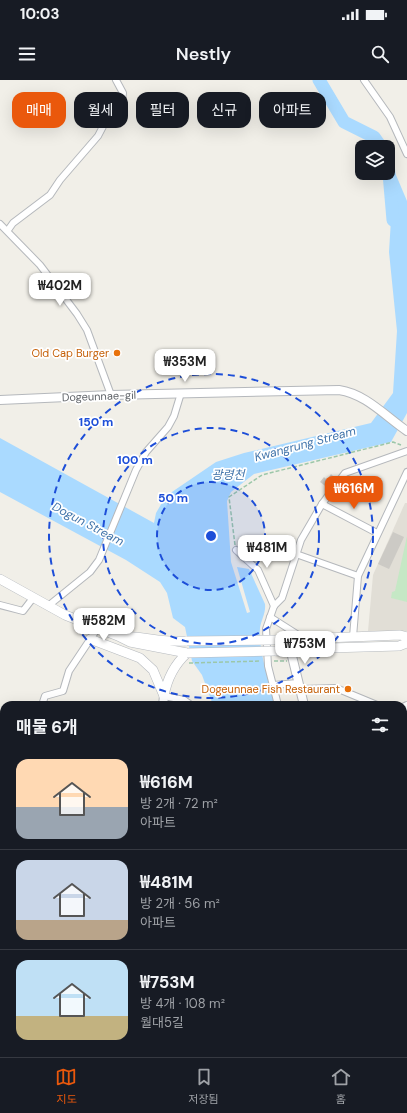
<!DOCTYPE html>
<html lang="ko">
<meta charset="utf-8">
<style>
body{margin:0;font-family:"DM Sans","Noto Sans KR",sans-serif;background:#20242c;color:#f1f3f6;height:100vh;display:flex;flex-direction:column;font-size:15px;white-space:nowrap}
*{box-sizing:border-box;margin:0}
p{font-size:13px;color:#9ea1a6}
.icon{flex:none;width:22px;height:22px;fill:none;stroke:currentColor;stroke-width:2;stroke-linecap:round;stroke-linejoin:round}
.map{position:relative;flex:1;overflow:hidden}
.sheet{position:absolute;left:0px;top:621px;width:407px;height:356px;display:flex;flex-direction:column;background:#171b24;border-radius:12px 12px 0 0;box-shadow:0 4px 16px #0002}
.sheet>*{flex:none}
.guide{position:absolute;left:12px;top:12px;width:383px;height:36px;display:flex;gap:8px}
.controls{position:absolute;left:355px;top:60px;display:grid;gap:8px}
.controls a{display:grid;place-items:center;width:40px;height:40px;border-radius:8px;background:#171b24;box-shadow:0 4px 16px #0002;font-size:20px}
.price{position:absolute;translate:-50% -34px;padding:0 9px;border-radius:8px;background:#fff;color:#222;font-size:13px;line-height:26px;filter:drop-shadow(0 1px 2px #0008)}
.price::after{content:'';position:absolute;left:50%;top:24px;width:12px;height:9px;margin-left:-6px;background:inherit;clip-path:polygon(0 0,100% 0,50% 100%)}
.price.active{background:#ea580c;color:#fff}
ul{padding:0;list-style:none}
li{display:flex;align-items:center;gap:12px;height:100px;padding:0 16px}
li+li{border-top:1px solid #363941}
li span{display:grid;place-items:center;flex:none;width:112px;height:80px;border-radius:12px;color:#555}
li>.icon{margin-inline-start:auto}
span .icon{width:48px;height:48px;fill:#fffc;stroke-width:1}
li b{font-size:17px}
h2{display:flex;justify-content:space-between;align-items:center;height:48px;padding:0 16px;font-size:17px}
.tag{padding:0 14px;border-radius:12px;background:#171b24;box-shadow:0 4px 16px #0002;font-size:14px;line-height:36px}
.tag.active{background:#ea580c;color:#fff}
.status{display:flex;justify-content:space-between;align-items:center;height:28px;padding:0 20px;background:#171b24;direction:ltr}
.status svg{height:11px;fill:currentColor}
header{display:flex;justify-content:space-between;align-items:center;height:52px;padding:0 16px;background:#171b24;font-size:18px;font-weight:600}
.menu{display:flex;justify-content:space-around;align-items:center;height:56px;border-top:1px solid #363941;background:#171b24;font-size:11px;color:#9ea1a6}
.menu a{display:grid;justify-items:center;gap:2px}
.menu .active{color:#ea580c}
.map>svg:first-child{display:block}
.education{fill:#e1ded6}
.green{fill:#c5e8c5}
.water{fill:#aadaff}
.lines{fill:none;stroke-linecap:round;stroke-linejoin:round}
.river{stroke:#aadaff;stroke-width:13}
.building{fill:#cccac5}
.minor-casing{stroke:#b5b8bc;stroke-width:8}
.tertiary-casing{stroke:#b5b8bc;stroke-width:10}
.secondary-casing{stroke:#b6babf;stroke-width:10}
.path{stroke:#9cc7a9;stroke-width:1.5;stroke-dasharray:4 2;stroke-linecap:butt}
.minor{stroke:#fff;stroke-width:6}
.tertiary{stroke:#fff;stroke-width:8}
.secondary{stroke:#fff;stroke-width:9}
.secondary-bridge-casing{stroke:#b6babf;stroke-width:10;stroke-linecap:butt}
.secondary-bridge{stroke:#fff;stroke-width:9}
.ring{fill:none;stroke:#1d4ed8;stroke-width:2;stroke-dasharray:7 5}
.food-dot{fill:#e8710a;stroke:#fff;stroke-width:1.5}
.labels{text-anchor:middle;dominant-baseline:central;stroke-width:3.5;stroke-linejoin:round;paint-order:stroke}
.food-label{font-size:11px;fill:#c56008;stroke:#fff;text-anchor:end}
.street-label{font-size:11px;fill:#5f6368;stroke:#fff}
.water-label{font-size:12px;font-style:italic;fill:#4174aa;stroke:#fff}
.centre{fill:#1d4ed8;stroke:#fff;stroke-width:2}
.ring-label{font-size:12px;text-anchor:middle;font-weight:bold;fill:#1d4ed8;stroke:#fff;stroke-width:3.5;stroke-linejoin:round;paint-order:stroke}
</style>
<div class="status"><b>10:03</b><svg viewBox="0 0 49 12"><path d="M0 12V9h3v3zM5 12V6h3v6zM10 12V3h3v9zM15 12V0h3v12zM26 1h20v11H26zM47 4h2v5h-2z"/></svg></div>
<header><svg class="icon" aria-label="menu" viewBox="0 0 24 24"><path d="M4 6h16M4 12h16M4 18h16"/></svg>Nestly<svg class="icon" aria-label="search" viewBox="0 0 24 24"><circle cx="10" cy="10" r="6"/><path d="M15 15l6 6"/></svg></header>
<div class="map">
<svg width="407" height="977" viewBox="0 0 407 977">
<rect width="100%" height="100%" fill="#f1efe8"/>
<path class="education" d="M405,423h2v128h-39l5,-56z"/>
<path class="green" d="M407,456v66l-16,-4 1,-6 3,-1z"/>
<g class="water">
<path d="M388,76l19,45v212l-16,29 -137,32 -23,18 -4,9 4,61 16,51 3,-1 -13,-45 12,2 16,35c1,9 -4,16 -5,24 -2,22 10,55 15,77h-62l-11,-30 -10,-14 -7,-34 -12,-9 -6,-25 -7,-11 -34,-22 -126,-68v-54l154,85 2,-10 10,-17 50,-34 28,-9 127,-30 22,-30 4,-62 -8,-79 3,-49z"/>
<path d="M407,726v251h-407v-238l4,2v232h399v-244z"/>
</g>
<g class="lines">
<g class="river">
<path d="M319,0l25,42 30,15 7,10"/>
<path d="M388,82l5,58"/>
</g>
</g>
<g class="building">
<path d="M331,394l4,4 -7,10 -8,-6 4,-5 3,3z"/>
<path d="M393,452l11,5 -15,32 -11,-5z"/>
</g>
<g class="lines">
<defs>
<g id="minor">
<path d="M364,0l26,37 17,37"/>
<path d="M0,144l40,41 37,49 10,16 24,65"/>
<path d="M8,150l5,-7 37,-28 10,-15 38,-44 12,-23 12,-13 1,-7 -7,-13"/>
<path d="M322,424l55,29"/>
<path d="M236,470l22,20 16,36"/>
<path d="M296,474l62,22"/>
<path d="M0,525l23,6 10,-13"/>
<path d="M48,526l42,-34 9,-12 37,-90 10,-18 22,-25 6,-11 7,-23"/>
<path d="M270,537l33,21"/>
<path d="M353,557l5,-61 49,-104"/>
<path d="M273,605l25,-2"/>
<path d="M300,609l36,-1 41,17"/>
<path d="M164,616l20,4 7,5"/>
<path d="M42,625l3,-9 18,-5 6,-20 28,-42"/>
<path d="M278,625l-10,-39 -2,-37 8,-23 8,-8 19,-58 21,-36 23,-31 62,-22"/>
<path d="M403,724l4,-3"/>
</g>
<g id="tertiary">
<path d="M0,320l111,-5 228,-5c27,4 46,26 68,41"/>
<path d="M291,572l13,53"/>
<path d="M163,625l1,-9"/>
<path d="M403,628l4,-2"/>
<path d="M0,697l4,2"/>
</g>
<g id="secondary">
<path d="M0,499l65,36 53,21 12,6 57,11"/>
<path d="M120,556c22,0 44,7 67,5"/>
<path d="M90,559l50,19 13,12 11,26"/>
<path d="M275,560l125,-5 7,2"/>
<path d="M275,571l16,1 38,-4 70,-2 8,-3"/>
<path d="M164,616c3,-17 10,-31 23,-43"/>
</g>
</defs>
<use href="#minor" class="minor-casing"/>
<use href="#tertiary" class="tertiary-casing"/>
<use href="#secondary" class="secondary-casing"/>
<g class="path">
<path d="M235,465l-6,-48 33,-22 131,-33 8,3"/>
<path d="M274,581h13"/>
<path d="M189,583l72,-2"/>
<path d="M0,712l4,2"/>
<path d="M0,739l4,-5"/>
<path d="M0,809l4,-2"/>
</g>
<use href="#minor" class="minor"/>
<use href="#tertiary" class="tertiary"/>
<use href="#secondary" class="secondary"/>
<defs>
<g id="secondary-bridge">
<path d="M187,561l88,-1"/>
<path d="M187,573l88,-2"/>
</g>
</defs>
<use href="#secondary-bridge" class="secondary-bridge-casing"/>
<use href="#secondary-bridge" class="secondary-bridge"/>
</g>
<circle cx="211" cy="456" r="54" fill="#1d4ed8" fill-opacity=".12"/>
<g class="ring">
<circle cx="211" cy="456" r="54"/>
<circle cx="211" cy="456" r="108"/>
<circle cx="211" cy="456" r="162"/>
</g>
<g class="food-dot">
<circle cx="117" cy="273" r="4"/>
<circle cx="348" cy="609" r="4"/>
</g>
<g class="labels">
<g class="food-label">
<text x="109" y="273">Old Cap Burger</text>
<text x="340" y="609">Dogeunnae Fish Restaurant</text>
</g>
<g class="street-label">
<text transform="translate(99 316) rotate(-2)">Dogeunnae-gil</text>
</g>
<g class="water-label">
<text transform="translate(305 364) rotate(-15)">Kwangrung Stream</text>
<text x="228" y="395">광령천</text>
<text transform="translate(88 444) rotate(28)">Dogun Stream</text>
</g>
</g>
<circle cx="211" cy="456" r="6" class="centre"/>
<g class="ring-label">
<text x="96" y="346">150 m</text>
<text x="135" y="384">100 m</text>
<text x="173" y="422">50 m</text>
</g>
</svg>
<div class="controls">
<a><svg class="icon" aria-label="layers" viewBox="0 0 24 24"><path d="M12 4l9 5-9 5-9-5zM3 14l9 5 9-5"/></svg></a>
</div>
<b class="price" style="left:60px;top:227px">₩402M</b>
<b class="price" style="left:185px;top:303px">₩353M</b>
<b class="price active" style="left:354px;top:430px">₩616M</b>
<b class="price" style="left:267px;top:489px">₩481M</b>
<b class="price" style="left:104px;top:562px">₩582M</b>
<b class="price" style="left:305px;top:585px">₩753M</b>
<div class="guide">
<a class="tag active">매매</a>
<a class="tag">월세</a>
<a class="tag">필터</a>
<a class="tag">신규</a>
<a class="tag">아파트</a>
</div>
<section class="sheet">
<h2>매물 6개<svg class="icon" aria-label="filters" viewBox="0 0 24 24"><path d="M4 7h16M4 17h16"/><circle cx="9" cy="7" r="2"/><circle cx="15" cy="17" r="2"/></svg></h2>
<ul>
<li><span style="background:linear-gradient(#ffd9b3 60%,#9aa5b1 0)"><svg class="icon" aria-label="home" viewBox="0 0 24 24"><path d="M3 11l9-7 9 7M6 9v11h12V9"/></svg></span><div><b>₩616M</b><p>방 2개 · 72 m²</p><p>아파트</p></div></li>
<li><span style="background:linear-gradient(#c9d6e8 75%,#b9a48a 0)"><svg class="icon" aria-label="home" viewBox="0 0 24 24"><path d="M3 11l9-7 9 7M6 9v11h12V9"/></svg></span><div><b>₩481M</b><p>방 2개 · 56 m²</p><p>아파트</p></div></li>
<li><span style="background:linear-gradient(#bfe0f5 70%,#c2b280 0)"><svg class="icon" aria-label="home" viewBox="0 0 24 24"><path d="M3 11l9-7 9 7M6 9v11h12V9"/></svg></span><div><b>₩753M</b><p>방 4개 · 108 m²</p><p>월대5길</p></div></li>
</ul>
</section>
</div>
<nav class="menu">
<a class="active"><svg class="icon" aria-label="map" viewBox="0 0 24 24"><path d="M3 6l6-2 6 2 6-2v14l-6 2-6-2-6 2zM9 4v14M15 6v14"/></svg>지도</a>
<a><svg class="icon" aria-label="saved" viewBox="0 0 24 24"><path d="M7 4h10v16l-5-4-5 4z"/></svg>저장됨</a>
<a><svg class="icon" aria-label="home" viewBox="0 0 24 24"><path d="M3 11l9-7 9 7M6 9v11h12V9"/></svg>홈</a>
</nav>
